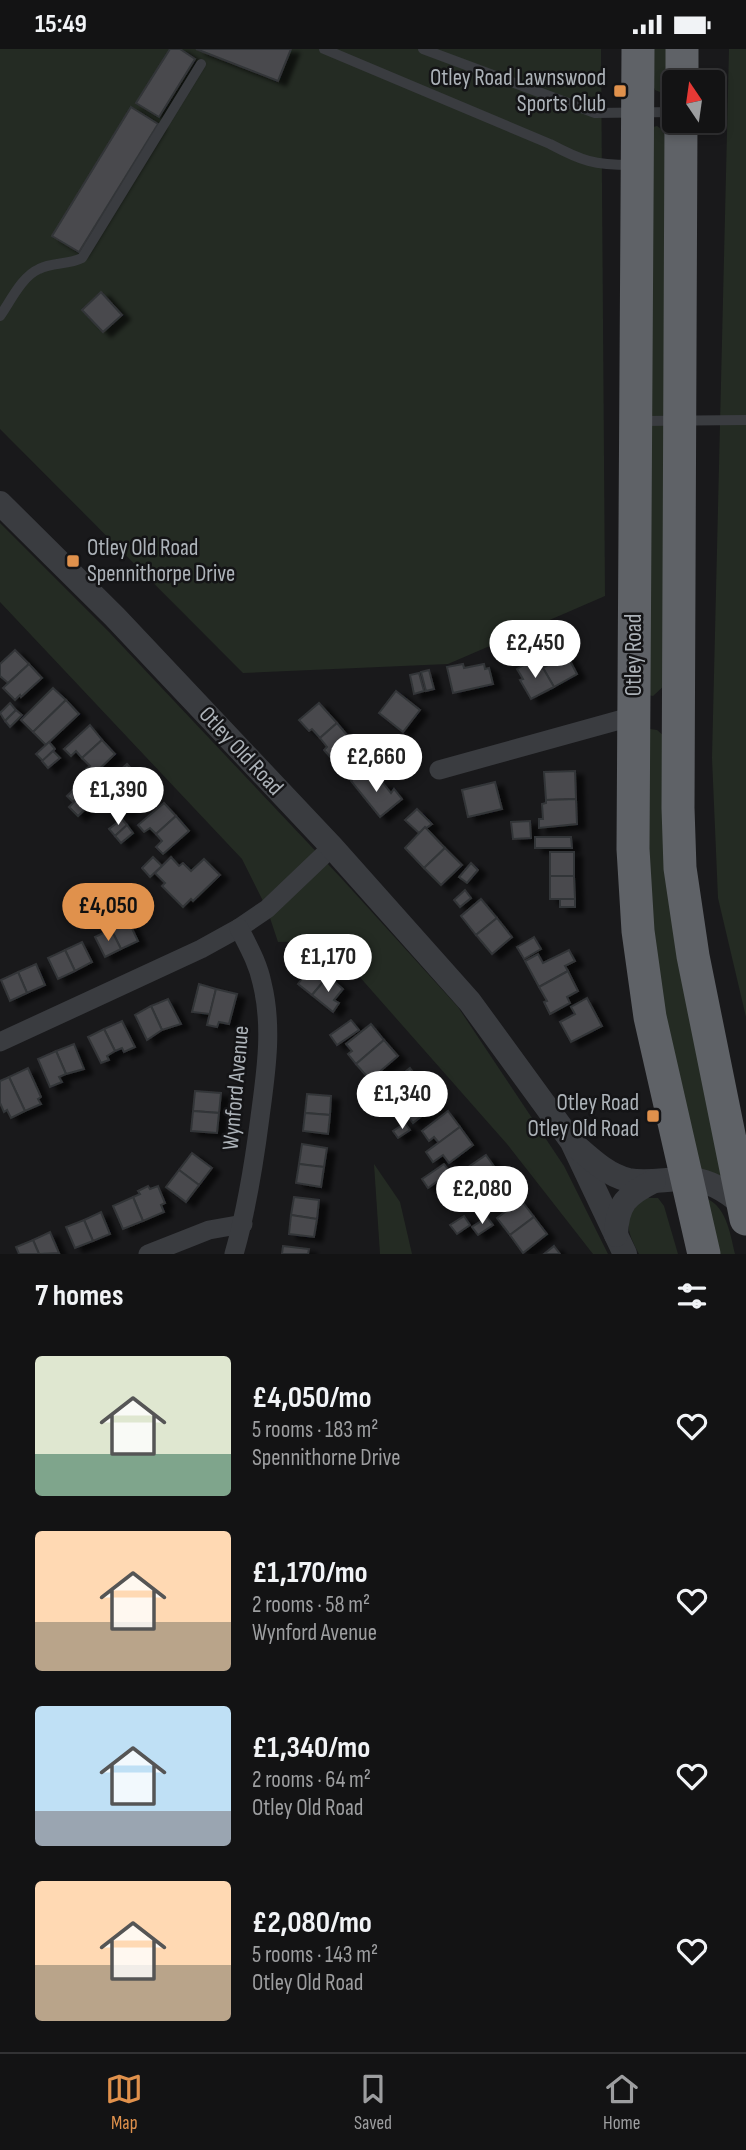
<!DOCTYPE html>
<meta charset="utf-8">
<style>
body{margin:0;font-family:"Sofia Sans Condensed",sans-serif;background:#202022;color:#f1f3f6;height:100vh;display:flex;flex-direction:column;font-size:26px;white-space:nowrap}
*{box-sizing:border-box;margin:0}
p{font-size:23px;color:#9d9ea0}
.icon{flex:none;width:38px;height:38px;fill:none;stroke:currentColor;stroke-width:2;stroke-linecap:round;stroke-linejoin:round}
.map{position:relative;height:1205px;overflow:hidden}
.panel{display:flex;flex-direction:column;background:#131314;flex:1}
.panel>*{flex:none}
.needle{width:46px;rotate:347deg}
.fabs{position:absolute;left:662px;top:21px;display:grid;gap:14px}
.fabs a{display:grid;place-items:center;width:63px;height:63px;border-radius:7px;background:#131314;box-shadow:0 4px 10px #0003,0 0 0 2px #323234;font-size:35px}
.price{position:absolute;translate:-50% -60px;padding:0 16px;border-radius:24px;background:#fff;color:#222;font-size:23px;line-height:46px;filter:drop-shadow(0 2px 4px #0008)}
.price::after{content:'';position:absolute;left:50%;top:42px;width:21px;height:16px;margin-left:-10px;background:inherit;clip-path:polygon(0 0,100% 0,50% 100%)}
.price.on{background:#e0914c;color:#111}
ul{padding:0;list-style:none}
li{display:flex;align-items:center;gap:21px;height:175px;padding:0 35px}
li span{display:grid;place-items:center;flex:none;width:196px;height:140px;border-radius:7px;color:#555}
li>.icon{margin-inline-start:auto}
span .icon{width:84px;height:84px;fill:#fffc;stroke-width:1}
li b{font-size:30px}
h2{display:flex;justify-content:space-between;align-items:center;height:84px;padding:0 35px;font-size:30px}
.status{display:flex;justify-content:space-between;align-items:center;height:49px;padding:0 35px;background:#131314;direction:ltr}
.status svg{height:19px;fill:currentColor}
.dock{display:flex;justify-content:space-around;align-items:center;height:98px;border-top:2px solid #323234;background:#131314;font-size:19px;color:#9d9ea0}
.dock a{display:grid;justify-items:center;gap:4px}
.dock .on{color:#e0914c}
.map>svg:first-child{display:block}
.green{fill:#242b23}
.building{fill:#484a4d;stroke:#333437;stroke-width:2;filter:url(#shadow)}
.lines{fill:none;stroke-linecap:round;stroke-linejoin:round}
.service{stroke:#3a3c40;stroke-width:10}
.minor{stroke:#3a3c40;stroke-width:19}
.tertiary{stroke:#3a3c40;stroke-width:24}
.trunk{stroke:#5f6267;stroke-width:33}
.poi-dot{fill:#e0914c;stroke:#141416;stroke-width:2.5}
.labels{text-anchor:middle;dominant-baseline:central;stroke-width:5;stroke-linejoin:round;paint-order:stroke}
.poi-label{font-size:23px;fill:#adb3b9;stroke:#141416;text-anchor:end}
.street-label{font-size:23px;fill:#adb3b9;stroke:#141416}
</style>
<div class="status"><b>15:49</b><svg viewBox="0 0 49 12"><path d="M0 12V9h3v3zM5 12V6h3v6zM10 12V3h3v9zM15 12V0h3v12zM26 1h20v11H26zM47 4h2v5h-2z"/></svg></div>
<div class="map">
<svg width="746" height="1205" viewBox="0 0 746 1205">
<defs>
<filter id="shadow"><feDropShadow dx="8" dy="4.5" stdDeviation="2" flood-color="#0009"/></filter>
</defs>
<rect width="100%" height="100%" fill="#19191b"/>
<g class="green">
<path d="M0,0h601l4,547 -157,68 -205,9 -243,-244z"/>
<path d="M652,0h24l-5,32 -11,11 -5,-2 -2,-5z"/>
<path d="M729,0h17v968l-28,-119 -6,-140z"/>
<path d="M657,77l11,8 -1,549 -14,13 -5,-1 5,-568z"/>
<path d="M0,474l109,109 233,247 116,128 106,159 44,88h-15l-86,-110 -179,-203 -50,1 -11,-33 -25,-50 -242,-257z"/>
<path d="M650,680l7,1 7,6 63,441 -32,-6 -49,-258z"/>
<path d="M374,1115l26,38 12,52h-32z"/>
<path d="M701,1148c25,5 29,36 34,57h-21z"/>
<path d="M647,1149h11l6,8 14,48h-39c-12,-22 -19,-40 8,-56z"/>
</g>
<g class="building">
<path d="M170,0h10l15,10 -36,58 -23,-14z"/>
<path d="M196,0h95l-13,32z"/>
<path d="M131,58l27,17 -79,128 -27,-16z"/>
<path d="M101,243l21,23 -19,17 -21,-22z"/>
<path d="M559,599l5,9 3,-2 10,19 -23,13 -11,-19 9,-5 -5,-8z"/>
<path d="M15,601l14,14 -21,19 -8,-7v-12z"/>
<path d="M531,612l6,10 6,-3 11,19 -23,12 -11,-19 3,-1 -6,-10z"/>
<path d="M29,615l13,14 -21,19 -1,-2 -5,5 -12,-12z"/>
<path d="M463,615l1,4 20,-4 1,5 4,-1 4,16 -40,9 -6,-26z"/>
<path d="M429,621l5,19 -8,2 -5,-19z"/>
<path d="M419,624l5,18 -10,3 -4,-19z"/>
<path d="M53,639l13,12 -33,32 -12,-12z"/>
<path d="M396,642l24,19 -17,22 -24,-19z"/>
<path d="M66,651l13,14 -33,31 -13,-13z"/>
<path d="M10,654l6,7 -11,11 -5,-8z"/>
<path d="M319,654l18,20 -17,15 -8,-9 -3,2 -10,-11z"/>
<path d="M16,661l6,5 -12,12 -5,-6z"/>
<path d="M337,674l15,18 -20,18 -8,-9 3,-3 -7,-9z"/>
<path d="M90,676l12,15 -20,18 -6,-7 -5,5 -7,-7z"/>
<path d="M102,691l13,14 -23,22 -6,-7 4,-3 -8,-8z"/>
<path d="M49,693l6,7 -12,12 -7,-7z"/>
<path d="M53,702l7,7 -12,10 -6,-7z"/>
<path d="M359,704l8,10 -15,12 -8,-9z"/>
<path d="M127,715l12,13 -31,28 -8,-9 4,-4 -4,-4z"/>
<path d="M364,721l14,17 5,-4 8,10 3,-4 8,10 -22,18 -29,-36z"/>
<path d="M575,722l1,28 -30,1 -2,-28z"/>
<path d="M139,728l11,12 -26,24 -3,-4 -5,5 -8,-9z"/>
<path d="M85,729l6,7 -18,17 -6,-6z"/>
<path d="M495,733l7,27 -34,8 -6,-27z"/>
<path d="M91,736l5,6 -8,6 5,5 -15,14 -9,-9z"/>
<path d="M576,750l1,25 -38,4v-9h4l-1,-15 4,-1v-3z"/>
<path d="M164,754l12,13 -20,18 -6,-6 -6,4 -6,-7z"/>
<path d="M417,760l15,15 -13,9 -14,-13z"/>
<path d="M176,767l13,15 -26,23 -7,-7 6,-6 -6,-7z"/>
<path d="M122,770l5,6 -12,11 -6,-7z"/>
<path d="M530,772l1,17 -18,1 -2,-17z"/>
<path d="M127,776l6,8 -12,10 -6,-7z"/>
<path d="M425,778l20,21 -21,20 -19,-20z"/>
<path d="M535,788h36l1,11h-37z"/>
<path d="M445,799l17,17 -21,20 -17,-17z"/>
<rect x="550" y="803" width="24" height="24"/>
<path d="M153,808l9,9 -12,11 -8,-9z"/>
<path d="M171,808l8,9 4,-3 8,8 13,-12 16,16 -27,26 -2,-2 -8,8 -21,-21 3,-3 -10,-10z"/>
<path d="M471,814l7,7 -11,13 -8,-6z"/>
<path d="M550,827h24l1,23h-25z"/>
<path d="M465,841l6,8 -11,9 -6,-7z"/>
<path d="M481,850l16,19 -21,17 -15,-19z"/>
<rect x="560" y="850" width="15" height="8"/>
<path d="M497,869l15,19 -20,17 -16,-19z"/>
<path d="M128,871l10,21 -17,8 -10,-20z"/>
<path d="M111,880l10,20 -16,8 -10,-20z"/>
<path d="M534,888l7,12 -17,10 -7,-12z"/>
<path d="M82,893l10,20 -17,9 -10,-21z"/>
<path d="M65,901l10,21 -17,8 -10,-21z"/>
<path d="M569,901l6,11 -10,5 3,5 -29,16 -14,-26 13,-7 5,9z"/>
<path d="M301,910l6,6 -10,11 -6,-6z"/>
<path d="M36,915l9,21 -18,8 -9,-21z"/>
<path d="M313,915l15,12 -16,19 -14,-11z"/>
<path d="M568,922l10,20 -11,6 3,6 -20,11 -6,-12 3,-1 -8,-14z"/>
<path d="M18,923l9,21 -17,8 -9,-21z"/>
<path d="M328,927l15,13 -9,11 5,3 -6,9 -21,-17z"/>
<path d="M199,935l17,5 -6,25 -18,-2z"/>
<path d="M216,940l21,5 -8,30 -10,-2 -2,5 -10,-2z"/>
<path d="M587,949l15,28 -31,16 -11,-20 15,-8 -4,-7z"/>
<path d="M168,950l13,25 -19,6 -11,-24z"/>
<path d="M151,957l11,24 -15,10 -12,-25z"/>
<path d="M351,971l8,10 -22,15 -7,-10z"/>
<path d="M122,972l13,26 -11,5 -2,-4 -7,3 -11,-22z"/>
<path d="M371,975l13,16 -28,24 -8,-10 4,-3 -6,-7z"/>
<path d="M104,980l11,22 -8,5 2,4 -8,3 -13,-26z"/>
<path d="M384,991l14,16 -28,24 -14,-16z"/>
<path d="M74,995l10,25 -18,5 -10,-23z"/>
<path d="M56,1002l10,23 -7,3 3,5 -12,5 -12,-28z"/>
<path d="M28,1019l13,29 -3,2 3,5 -16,7 -16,-34z"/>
<path d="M410,1019l14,18 -25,19 -14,-17z"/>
<path d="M9,1028l16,34 -14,7 -4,-8 -3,2 -4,-9v-22z"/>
<path d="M424,1037l14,17 -25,20 -14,-18z"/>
<path d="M195,1042l26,2 -2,20 -26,-2z"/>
<path d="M307,1045l24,2 -1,19 -25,-2z"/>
<path d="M193,1062l26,2 -2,20 -26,-2z"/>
<path d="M448,1062l12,16 -21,16 -5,-6 -5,4 -7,-10z"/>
<path d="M305,1064l25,2 -2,19 -25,-3z"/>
<path d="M405,1074l5,7 -12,8 -5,-7z"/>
<path d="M460,1078l13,18 -24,18 -6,-8 -10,7 -7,-10z"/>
<path d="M302,1095l25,4 -3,19 -25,-3z"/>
<path d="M192,1104l20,15 -13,17 -20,-15z"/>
<path d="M486,1106l12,17 -24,17 -13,-17z"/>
<path d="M299,1115l25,3 -3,20 -25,-4z"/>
<path d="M444,1115l6,8 -22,16 -6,-9z"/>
<path d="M179,1121l20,15 -13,17 -20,-15z"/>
<path d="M450,1123l5,8 -12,8 -5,-7z"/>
<path d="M498,1123l13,18 -23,17 -7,-9 4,-3 -6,-9z"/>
<path d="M148,1137l2,3 8,-3 7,17 -4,2 3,7 -21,9 -10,-24 7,-3 -2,-3z"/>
<path d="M133,1148l10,24 -20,8 -10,-23z"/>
<path d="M294,1148l25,3 -2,19 -26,-4z"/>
<path d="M521,1151l13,17 -24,18 -13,-17z"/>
<path d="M101,1163l9,22 -17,7 -9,-21z"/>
<path d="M291,1166l26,4 -3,18 -25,-3z"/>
<path d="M464,1167l6,9 -13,9 -7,-9z"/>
<path d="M487,1168l6,8 -15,10 -6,-8z"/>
<path d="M534,1168l13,17 -24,19 -13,-18z"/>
<path d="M84,1171l9,21 -18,7 -9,-21z"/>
<path d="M50,1183l9,21 -20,1 -6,-14z"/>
<path d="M33,1191l6,14h-20l-3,-7z"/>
<path d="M283,1197l26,3 -1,5h-26z"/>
<path d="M554,1197l6,8h-16z"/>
</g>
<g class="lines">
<g class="service">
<path d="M324,0l226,95c32,17 44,21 81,21"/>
<path d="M423,0l172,64 79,-1"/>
<path d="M0,267c10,-14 22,-40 39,-47 13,-7 29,-4 43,-11l119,-194"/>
<path d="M642,372l104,-1"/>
</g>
<g class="minor">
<path d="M439,721l195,-54"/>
<path d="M0,993l201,-93 38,-21 28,-19 65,-62"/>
<path d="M148,1205l61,-24 34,-6"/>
<path d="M234,1205c13,-45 20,-90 26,-137 6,-45 13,-90 2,-134 -4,-20 -14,-37 -23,-55"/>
</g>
<g class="tertiary">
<path d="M0,454l115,114 217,230 138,155 102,140 53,112"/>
<path d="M577,1098c16,14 31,28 51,33 19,4 37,-1 56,-1 22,-1 43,12 59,26"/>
<path d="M616,1186c1,-31 10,-40 38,-54"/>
</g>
<g class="trunk">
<path d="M638,0l-5,800 5,82 12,86 54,237"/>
<path d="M682,33v-33"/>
<path d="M681,72l-3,687 2,60 13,88 53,263"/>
</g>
</g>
<g class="poi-dot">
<rect x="613" y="35" width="14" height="14" rx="3.5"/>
<rect x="66" y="505" width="14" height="14" rx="3.5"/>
<rect x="646" y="1060" width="14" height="14" rx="3.5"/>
</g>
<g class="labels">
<g class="poi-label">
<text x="606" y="29">Otley Road Lawnswood<tspan x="606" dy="26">Sports Club</tspan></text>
<text x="87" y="499" text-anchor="start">Otley Old Road<tspan x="87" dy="26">Spennithorpe Drive</tspan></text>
<text x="639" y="1054">Otley Road<tspan x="639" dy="26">Otley Old Road</tspan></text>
</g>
<g class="street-label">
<text transform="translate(634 606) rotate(-90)">Otley Road</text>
<text transform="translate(241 702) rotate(47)">Otley Old Road</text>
<text transform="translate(236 1039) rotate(-85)">Wynford Avenue</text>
</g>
</g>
</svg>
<div class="fabs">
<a><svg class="needle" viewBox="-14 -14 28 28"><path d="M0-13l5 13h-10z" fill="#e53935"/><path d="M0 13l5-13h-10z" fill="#9d9ea0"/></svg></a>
</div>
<b class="price" style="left:535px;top:631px">£2,450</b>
<b class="price" style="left:376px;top:745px">£2,660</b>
<b class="price" style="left:118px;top:778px">£1,390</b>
<b class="price on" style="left:108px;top:894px">£4,050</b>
<b class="price" style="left:328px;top:945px">£1,170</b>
<b class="price" style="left:402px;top:1082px">£1,340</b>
<b class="price" style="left:482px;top:1177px">£2,080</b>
</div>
<section class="panel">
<h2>7 homes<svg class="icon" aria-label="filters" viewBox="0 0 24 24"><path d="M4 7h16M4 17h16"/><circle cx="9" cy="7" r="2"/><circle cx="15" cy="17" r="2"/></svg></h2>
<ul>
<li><span style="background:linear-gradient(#dfe7d0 70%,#7fa58c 0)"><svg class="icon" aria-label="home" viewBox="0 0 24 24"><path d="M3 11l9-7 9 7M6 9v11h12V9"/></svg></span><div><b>£4,050/mo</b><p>5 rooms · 183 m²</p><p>Spennithorne Drive</p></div><svg class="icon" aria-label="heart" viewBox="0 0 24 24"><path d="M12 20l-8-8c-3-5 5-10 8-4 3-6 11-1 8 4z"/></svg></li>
<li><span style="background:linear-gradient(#ffd9b3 65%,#b9a48a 0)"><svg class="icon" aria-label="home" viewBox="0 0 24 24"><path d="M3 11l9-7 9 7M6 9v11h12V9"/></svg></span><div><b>£1,170/mo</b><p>2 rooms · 58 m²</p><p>Wynford Avenue</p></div><svg class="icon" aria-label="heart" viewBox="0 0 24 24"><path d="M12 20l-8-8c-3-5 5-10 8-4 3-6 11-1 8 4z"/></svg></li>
<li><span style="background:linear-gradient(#bfe0f5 75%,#9aa5b1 0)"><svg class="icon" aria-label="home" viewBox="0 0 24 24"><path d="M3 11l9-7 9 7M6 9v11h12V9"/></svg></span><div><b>£1,340/mo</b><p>2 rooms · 64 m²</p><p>Otley Old Road</p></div><svg class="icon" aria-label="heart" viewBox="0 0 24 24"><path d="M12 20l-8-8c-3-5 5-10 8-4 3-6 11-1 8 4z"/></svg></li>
<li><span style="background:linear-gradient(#ffd9b3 60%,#b9a48a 0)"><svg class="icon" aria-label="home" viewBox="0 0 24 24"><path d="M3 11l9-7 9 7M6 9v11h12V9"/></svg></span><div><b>£2,080/mo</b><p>5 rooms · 143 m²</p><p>Otley Old Road</p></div><svg class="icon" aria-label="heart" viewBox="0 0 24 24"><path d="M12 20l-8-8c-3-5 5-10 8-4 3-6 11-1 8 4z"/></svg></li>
</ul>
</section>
<nav class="dock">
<a class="on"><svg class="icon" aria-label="map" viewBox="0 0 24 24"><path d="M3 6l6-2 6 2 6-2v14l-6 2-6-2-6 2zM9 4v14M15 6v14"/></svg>Map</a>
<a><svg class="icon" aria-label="saved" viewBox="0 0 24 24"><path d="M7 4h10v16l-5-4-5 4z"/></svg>Saved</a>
<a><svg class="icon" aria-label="home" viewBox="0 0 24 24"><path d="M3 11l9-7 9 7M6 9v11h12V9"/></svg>Home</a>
</nav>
